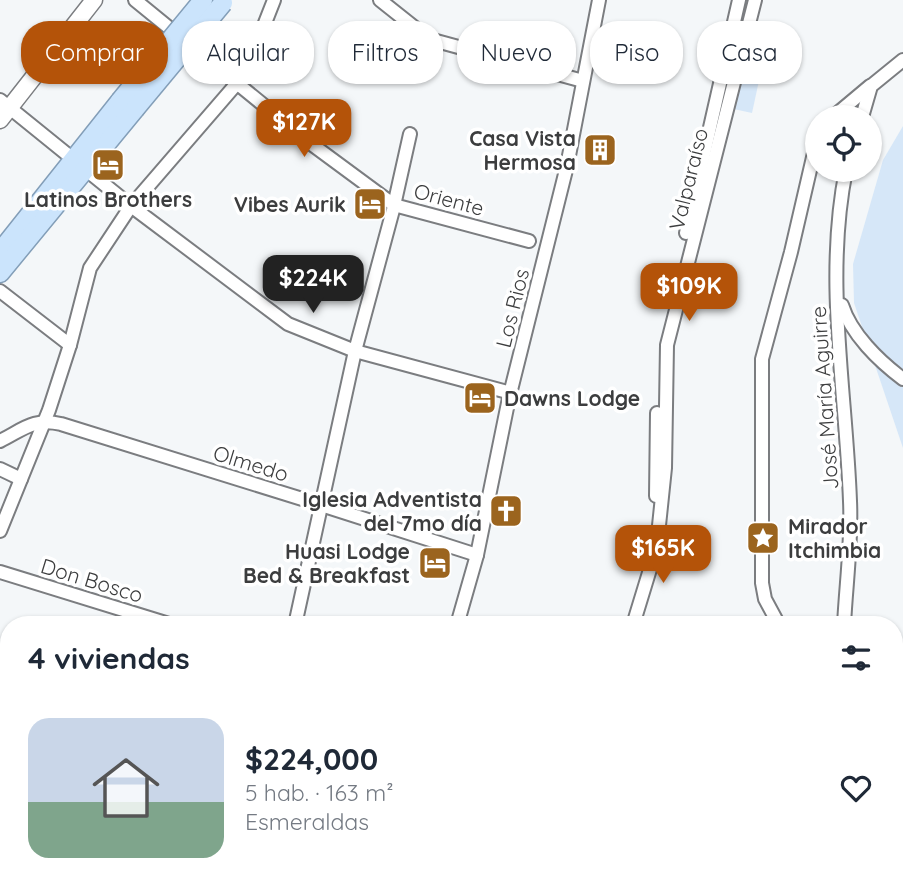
<!DOCTYPE html>
<html lang="es">
<meta charset="utf-8">
<style>
body{margin:0;font-family:Quicksand,sans-serif;background:#f2f2f3;color:#1f2937;height:100vh;display:flex;flex-direction:column;font-size:26px;white-space:nowrap}
*{box-sizing:border-box;margin:0}
p{font-size:23px;color:#747a83}
.icon{flex:none;width:38px;height:38px;fill:none;stroke:currentColor;stroke-width:2;stroke-linecap:round;stroke-linejoin:round}
.map{position:relative;flex:1;overflow:hidden}
.side{position:absolute;left:0px;top:616px;width:903px;height:273px;display:flex;flex-direction:column;background:#fff;border-radius:28px 28px 0 0;box-shadow:0 2px 5px #0004}
.side>*{flex:none}
.hud{position:absolute;left:21px;top:21px;width:861px;height:63px;display:flex;gap:14px}
.fabs{position:absolute;left:805px;top:105px;display:grid;gap:14px}
.fabs a{display:grid;place-items:center;width:77px;height:77px;border-radius:50%;background:#fff;box-shadow:0 2px 5px #0004;font-size:35px}
.price{position:absolute;translate:-50% -60px;padding:0 16px;border-radius:14px;background:#b45309;color:#fff;font-size:23px;line-height:46px;filter:drop-shadow(0 2px 4px #0008)}
.price::after{content:'';position:absolute;left:50%;top:42px;width:21px;height:16px;margin-left:-10px;background:inherit;clip-path:polygon(0 0,100% 0,50% 100%)}
.price.current{background:#222;color:#fff}
ul{padding:0;list-style:none}
li{display:flex;align-items:center;gap:21px;height:175px;padding:0 28px}
li+li{border-top:2px solid #e0e1e3}
li span{display:grid;place-items:center;flex:none;width:196px;height:140px;border-radius:21px;color:#555}
li>.icon{margin-inline-start:auto}
span .icon{width:84px;height:84px;fill:#fffc;stroke-width:1}
li b{font-size:30px}
h2{display:flex;justify-content:space-between;align-items:center;height:84px;padding:0 28px;font-size:30px}
.chip{padding:0 24px;border-radius:28px;background:#fff;box-shadow:0 2px 5px #0004;font-size:24px;line-height:63px}
.chip.current{background:#b45309;color:#fff}
.map>svg:first-child{display:block}
.green{fill:#d6e7f8}
.lines{fill:none;stroke-linecap:round;stroke-linejoin:round}
.street-casing{stroke:#7b7d80;stroke-width:16}
.secondary-casing{stroke:#7b7d80;stroke-width:19}
.primary-casing{stroke:#839eb8;stroke-width:21}
.street{stroke:#fff;stroke-width:12}
.secondary{stroke:#fff;stroke-width:16}
.primary{stroke:#cbe4fc;stroke-width:18}
.primary-bridge-casing{stroke:#839eb8;stroke-width:21;stroke-linecap:butt}
.primary-bridge{stroke:#cbe4fc;stroke-width:18}
.labels{text-anchor:middle;dominant-baseline:central;stroke-width:7;stroke-linejoin:round;paint-order:stroke}
.poi-label{font-size:21px;font-weight:bold;fill:#3c3d3e;stroke:#fff;text-anchor:end}
.street-label{font-size:21px;fill:#3c3d3e;stroke:#fff}
</style>
<div class="map">
<svg width="903" height="889" viewBox="0 0 903 889">
<rect width="100%" height="100%" fill="#f4f7f9"/>
<g class="green">
<path d="M738,69l22,7 -8,37 -23,-5z"/>
<path d="M903,126v322l-49,-145 -1,-39 30,-104z"/>
<path d="M903,656v201l-8,-96 5,-92z"/>
</g>
<g class="lines">
<defs>
<g id="street">
<path d="M135,0l175,143 84,62 135,36"/>
<path d="M380,0l49,39 154,42"/>
<path d="M0,100l131,106 157,118 67,27 156,42"/>
<path d="M833,117l37,-31"/>
<path d="M862,117l9,-31 32,-26"/>
<path d="M686,233l53,-233"/>
<path d="M0,291l70,54"/>
<path d="M842,305c9,29 37,56 61,74"/>
<path d="M0,441c24,-12 33,-23 61,-17l254,79 162,52"/>
<path d="M0,469l21,10"/>
<path d="M656,496l1,-83"/>
<path d="M0,531l49,-121 21,-65 20,-77 41,-62 114,-132 29,-74"/>
<path d="M0,572l172,53"/>
<path d="M295,625l60,-274 38,-141 17,-76"/>
<path d="M457,625l20,-70 32,-157 58,-232 32,-166"/>
<path d="M633,625l18,-59 7,-31 7,-67 2,-123 88,-345"/>
<path d="M779,625l-14,-26 -3,-16v-224l29,-107 26,-112"/>
<path d="M844,625c2,-41 8,-83 6,-124 -4,-110 -26,-222 -4,-331"/>
<path d="M0,671l9,4"/>
<path d="M0,735l9,3"/>
<path d="M496,880l36,9"/>
<path d="M704,880l1,9"/>
<path d="M841,880v9"/>
<path d="M56,889l2,-9"/>
<path d="M228,889l3,-9"/>
<path d="M417,889l2,-9"/>
<path d="M565,889l2,-9"/>
</g>
<path id="secondary" d="M0,120l94,-120"/>
<g id="primary">
<path d="M0,252l120,-151"/>
<path d="M0,273l135,-164"/>
</g>
</defs>
<use href="#street" class="street-casing"/>
<use href="#secondary" class="secondary-casing"/>
<use href="#primary" class="primary-casing"/>
<use href="#street" class="street"/>
<use href="#secondary" class="secondary"/>
<use href="#primary" class="primary"/>
<defs>
<g id="primary-bridge">
<path d="M120,101l83,-101"/>
<path d="M135,109l88,-106"/>
</g>
</defs>
<use href="#primary-bridge" class="primary-bridge-casing"/>
<use href="#primary-bridge" class="primary-bridge"/>
</g>
<defs>
<symbol id="building-square" viewBox="-11 -11 22 22"><rect x="-9" y="-9" width="18" height="18" rx="4" fill="#9b641e" stroke="#fff"/><path d="M-4-6H4V6H1V3H-1V6H-4ZM-2.5-4.3h1.7v1.8h-1.7ZM.8-4.3h1.7v1.8H.8ZM-2.5-1h1.7V.8h-1.7ZM.8-1h1.7V.8H.8Z" fill="#fff"/></symbol>
<symbol id="hotel-square" viewBox="-11 -11 22 22"><rect x="-9" y="-9" width="18" height="18" rx="4" fill="#9b641e" stroke="#fff"/><path d="M-6-4.5h1.5V1H6V5H4.5V3h-9V5H-6ZM-4 0a1.8 1.8 0 1 1 3.6 0ZM.5 0V-2.5h3Q6-2.5 6 0Z" fill="#fff"/></symbol>
<symbol id="church-square" viewBox="-11 -11 22 22"><rect x="-9" y="-9" width="18" height="18" rx="4" fill="#9b641e" stroke="#fff"/><path d="M-1.2-6h2.4v3.5h3.3v2.4h-3.3V6h-2.4V-.1h-3.3v-2.4h3.3Z" fill="#fff"/></symbol>
<symbol id="sight-square" viewBox="-11 -11 22 22"><rect x="-9" y="-9" width="18" height="18" rx="4" fill="#9b641e" stroke="#fff"/><path d="M0-6L1.8-2.2L6-1.7L2.9 1.2L3.7 5.4L0 3.3L-3.7 5.4L-2.9 1.2L-6-1.7L-1.8-2.2Z" fill="#fff"/></symbol>
</defs>
<g fill-rule="evenodd">
<use href="#building-square" x="581" y="131" width="38" height="38"/>
<use href="#hotel-square" x="89" y="146" width="38" height="38"/>
<use href="#hotel-square" x="351" y="185" width="38" height="38"/>
<use href="#hotel-square" x="461" y="379" width="38" height="38"/>
<use href="#church-square" x="487" y="492" width="38" height="38"/>
<use href="#sight-square" x="744" y="519" width="38" height="38"/>
<use href="#hotel-square" x="416" y="544" width="38" height="38"/>
</g>
<g class="labels">
<g class="poi-label">
<text x="576" y="138">Casa Vista<tspan x="576" dy="24">Hermosa</tspan></text>
<text x="108" y="199" text-anchor="middle">Latinos Brothers</text>
<text x="346" y="204">Vibes Aurik</text>
<text x="504" y="398" text-anchor="start">Dawns Lodge</text>
<text x="482" y="499">Iglesia Adventista<tspan x="482" dy="24">del 7mo día</tspan></text>
<text x="788" y="526" text-anchor="start">Mirador<tspan x="788" dy="24">Itchimbia</tspan></text>
<text x="410" y="551">Huasi Lodge<tspan x="410" dy="24">Bed &amp; Breakfast</tspan></text>
</g>
<g class="street-label">
<text transform="translate(688 179) rotate(-76)">Valparaíso</text>
<text transform="translate(449 199) rotate(15)">Oriente</text>
<text transform="translate(512 308) rotate(-76)">Los Rios</text>
<text transform="translate(824 398) rotate(-94)">José María Aguirre</text>
<text transform="translate(251 463) rotate(17)">Olmedo</text>
<text transform="translate(92 580) rotate(17)">Don Bosco</text>
</g>
</g>
</svg>
<div class="fabs">
<a><svg class="icon" aria-label="locate" viewBox="0 0 24 24"><circle cx="12" cy="12" r="6"/><path d="M12 2v4M12 18v4M2 12h4M18 12h4"/></svg></a>
</div>
<b class="price" style="left:304px;top:159px">$127K</b>
<b class="price current" style="left:313px;top:315px">$224K</b>
<b class="price" style="left:689px;top:323px">$109K</b>
<b class="price" style="left:663px;top:585px">$165K</b>
<div class="hud">
<a class="chip current">Comprar</a>
<a class="chip">Alquilar</a>
<a class="chip">Filtros</a>
<a class="chip">Nuevo</a>
<a class="chip">Piso</a>
<a class="chip">Casa</a>
</div>
<section class="side">
<h2>4 viviendas<svg class="icon" aria-label="filters" viewBox="0 0 24 24"><path d="M4 7h16M4 17h16"/><circle cx="9" cy="7" r="2"/><circle cx="15" cy="17" r="2"/></svg></h2>
<ul>
<li><span style="background:linear-gradient(#c9d6e8 60%,#7fa58c 0)"><svg class="icon" aria-label="home" viewBox="0 0 24 24"><path d="M3 11l9-7 9 7M6 9v11h12V9"/></svg></span><div><b>$224,000</b><p>5 hab. · 163 m²</p><p>Esmeraldas</p></div><svg class="icon" aria-label="heart" viewBox="0 0 24 24"><path d="M12 20l-8-8c-3-5 5-10 8-4 3-6 11-1 8 4z"/></svg></li>
</ul>
</section>
</div>
